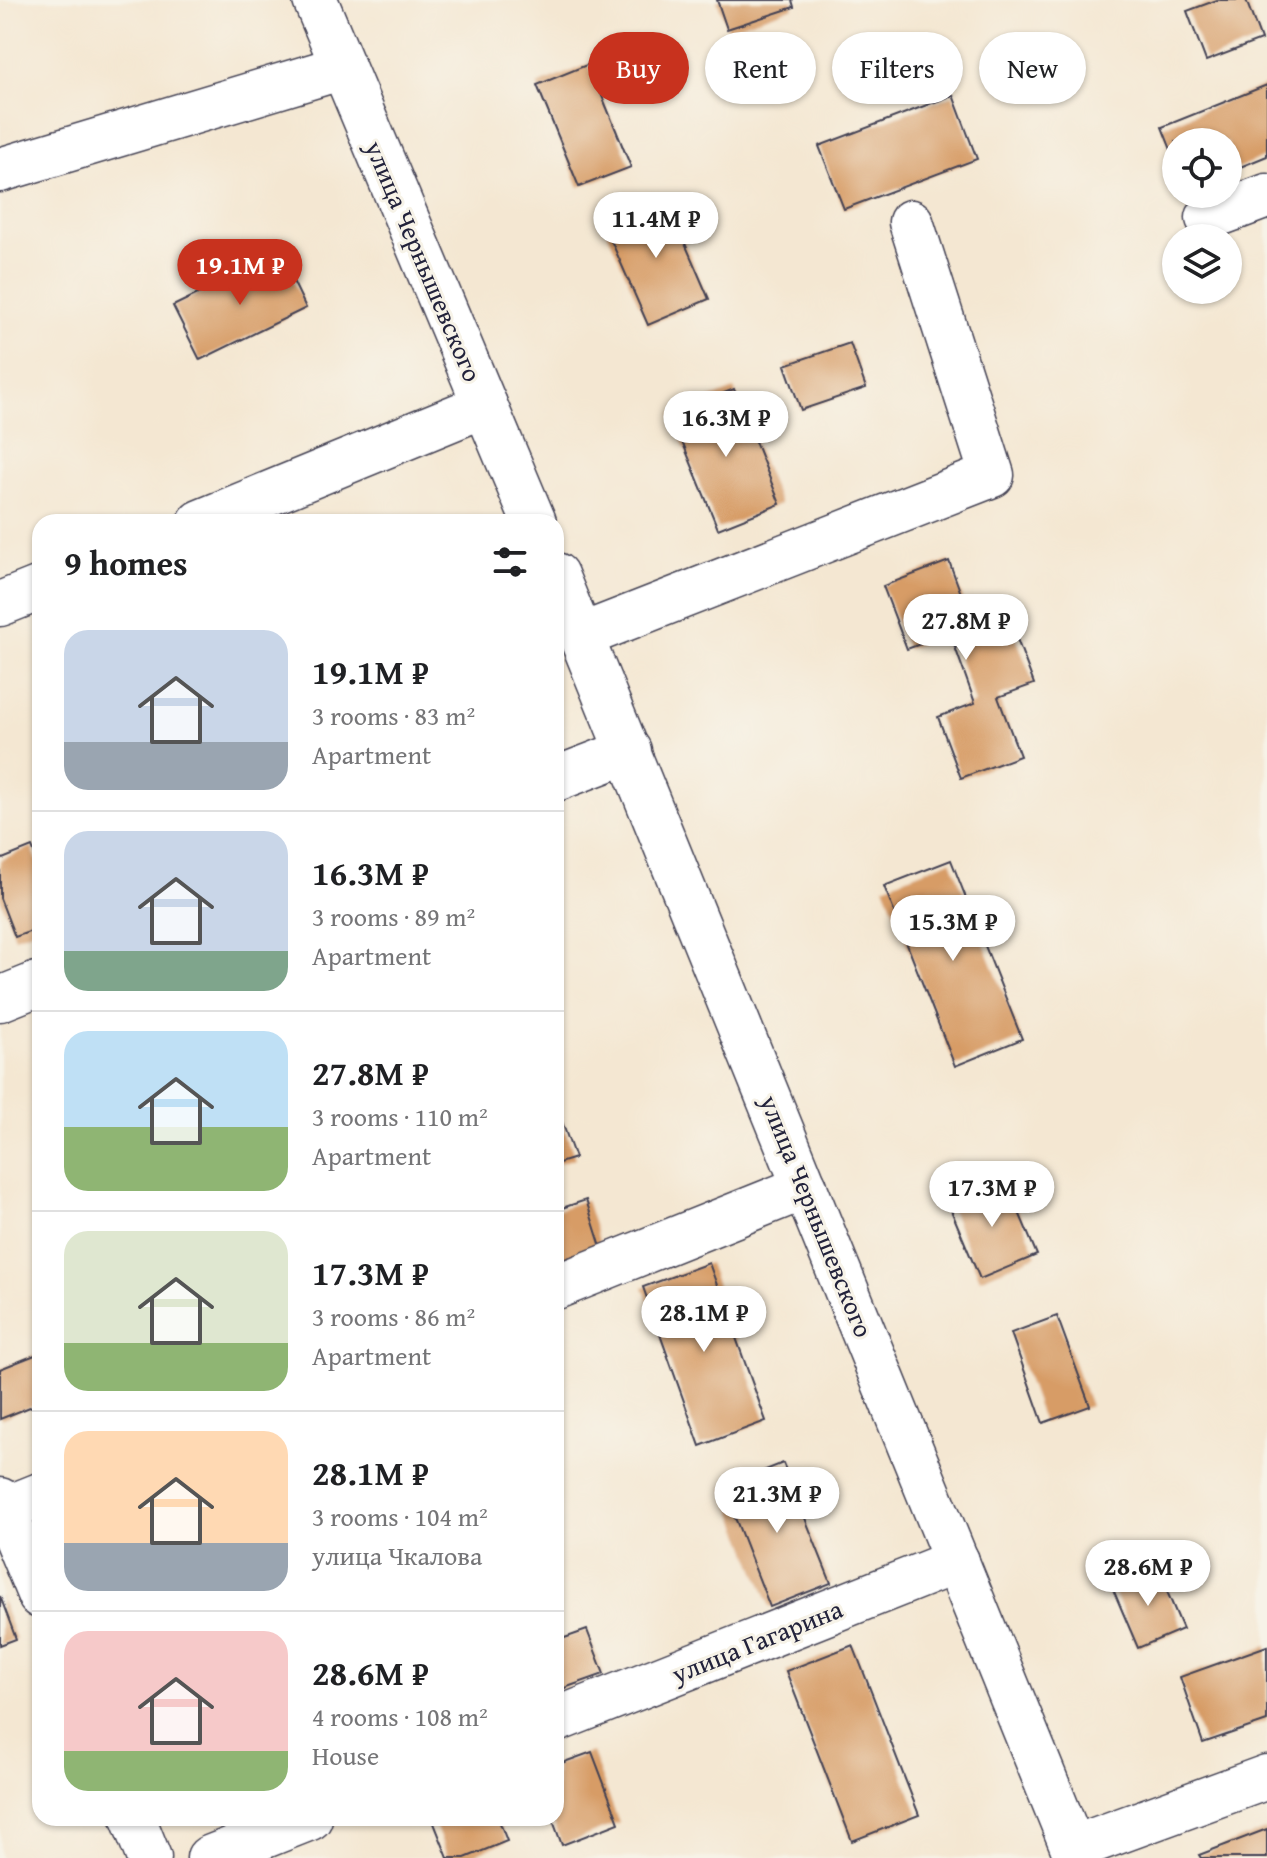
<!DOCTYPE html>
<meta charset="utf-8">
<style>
body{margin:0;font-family:"Gentium Book Plus",serif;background:#f6f6f6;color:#202124;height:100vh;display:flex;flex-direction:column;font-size:30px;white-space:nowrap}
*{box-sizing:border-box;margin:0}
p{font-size:26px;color:#757577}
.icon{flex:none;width:44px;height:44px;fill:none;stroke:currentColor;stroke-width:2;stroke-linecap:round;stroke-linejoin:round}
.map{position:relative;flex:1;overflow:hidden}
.drawer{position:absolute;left:32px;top:514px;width:532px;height:1312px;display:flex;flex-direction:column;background:#fff;border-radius:24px;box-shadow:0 2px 6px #0004}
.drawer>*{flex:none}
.hud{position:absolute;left:588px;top:32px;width:558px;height:72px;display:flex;gap:16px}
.buttons{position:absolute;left:1162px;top:128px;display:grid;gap:16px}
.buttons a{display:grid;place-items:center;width:80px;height:80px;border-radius:50%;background:#fff;box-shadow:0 2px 6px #0004;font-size:40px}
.price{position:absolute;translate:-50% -68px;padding:0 18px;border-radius:28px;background:#fff;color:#222;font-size:26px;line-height:52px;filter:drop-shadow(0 2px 4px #0008)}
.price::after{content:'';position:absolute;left:50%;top:48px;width:24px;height:18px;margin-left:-12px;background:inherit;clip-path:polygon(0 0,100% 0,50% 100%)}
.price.current{background:#c8321e;color:#fff}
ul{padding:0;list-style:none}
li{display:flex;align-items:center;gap:24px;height:200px;padding:0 32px}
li+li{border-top:2px solid #e0e0e0}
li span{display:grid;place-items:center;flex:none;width:224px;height:160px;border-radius:24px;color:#555}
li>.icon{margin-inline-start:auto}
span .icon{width:96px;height:96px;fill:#fffc;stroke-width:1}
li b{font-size:34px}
h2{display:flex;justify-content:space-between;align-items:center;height:96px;padding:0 32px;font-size:34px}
.pill{padding:0 28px;border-radius:36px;background:#fff;box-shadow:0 2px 6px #0004;font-size:28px;line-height:72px}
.pill.current{background:#c8321e;color:#fff}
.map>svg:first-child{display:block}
.building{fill:#d79c66}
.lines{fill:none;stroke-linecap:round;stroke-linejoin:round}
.minor-casing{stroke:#424052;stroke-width:47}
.minor{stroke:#fff;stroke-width:44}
.labels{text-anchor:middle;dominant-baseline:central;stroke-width:6;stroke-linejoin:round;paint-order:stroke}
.street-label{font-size:26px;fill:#22223b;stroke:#f7f3e8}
</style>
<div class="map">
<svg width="1267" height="1858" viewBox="0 0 1267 1858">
<rect width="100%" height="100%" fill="#f7f3e8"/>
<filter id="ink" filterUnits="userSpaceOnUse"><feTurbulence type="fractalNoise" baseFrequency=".0125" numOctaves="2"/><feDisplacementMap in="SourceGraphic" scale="16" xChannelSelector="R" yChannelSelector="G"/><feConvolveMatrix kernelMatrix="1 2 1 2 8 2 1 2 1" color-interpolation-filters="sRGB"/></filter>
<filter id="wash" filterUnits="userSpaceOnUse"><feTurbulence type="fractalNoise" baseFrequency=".006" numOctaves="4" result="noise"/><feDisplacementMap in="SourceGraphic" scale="32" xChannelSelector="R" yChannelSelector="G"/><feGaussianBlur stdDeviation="1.8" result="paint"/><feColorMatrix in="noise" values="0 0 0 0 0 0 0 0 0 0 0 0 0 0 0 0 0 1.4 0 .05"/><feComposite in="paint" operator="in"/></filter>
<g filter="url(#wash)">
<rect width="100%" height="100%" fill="#f4e7d2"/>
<g id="blocks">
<g class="building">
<path d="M717,0h75l2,7 -67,22z"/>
<path d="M1217,0h29l15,40 -55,21 -19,-50z"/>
<path d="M589,64l42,103 -52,20 -42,-102z"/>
<path d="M1267,85v71l-39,16v-30h-52v20l-14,-35z"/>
<path d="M953,95l24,64 -133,50 -25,-63z"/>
<path d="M664,195l45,104 -61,26 -45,-103z"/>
<path d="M280,254l26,54 -106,52 -27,-54z"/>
<path d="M850,343l16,45 -65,22 -16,-45z"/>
<path d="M734,389l46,115 -62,25 -47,-115z"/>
<path d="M949,561l21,57 34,-13 30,79 -36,13 22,59 -59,22 -23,-61 37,-14 -25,-70 -43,16 -24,-63z"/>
<path d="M32,847l8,21v60l-25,9 -15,-39v-38z"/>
<path d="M951,860l71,179 -67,27 -71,-180z"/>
<path d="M556,1105l19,53 -19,6z"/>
<path d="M1005,1179l32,76 -57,24 -32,-76z"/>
<path d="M586,1200l15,47 -45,15v-52z"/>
<path d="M709,1263l57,158 -66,25 -57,-159z"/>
<path d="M1057,1316l33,90 -47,17 -32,-90z"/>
<path d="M40,1353v50l-40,16v-50z"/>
<path d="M783,1463l48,120 -61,24 -47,-120z"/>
<path d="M1157,1568l26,61 -45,19 -26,-61z"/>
<path d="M0,1596l16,43 -16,6z"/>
<path d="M587,1630l17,44 -48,17v-50z"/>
<path d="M853,1645l66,170 -67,26 -66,-170z"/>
<path d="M1267,1646v75l-64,22 -23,-66z"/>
<path d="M592,1752l27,71 -57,22 -10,-27h4v-53z"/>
<path d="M432,1818h66l9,23 -42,17h-17z"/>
<path d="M1267,1829v29h-66l-2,-3z"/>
</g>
</g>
</g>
<g filter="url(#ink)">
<use href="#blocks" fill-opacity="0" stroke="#424052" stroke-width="2"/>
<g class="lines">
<defs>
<g id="minor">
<path d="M315,0l219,522"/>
<path d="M0,170l343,-103"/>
<path d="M1208,218l59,-22"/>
<path d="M200,522l285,-117"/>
<path d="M556,575l521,1283"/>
<path d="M0,604l40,-16"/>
<path d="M581,636l411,-161 -81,-253"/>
<path d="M556,779l73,-28"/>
<path d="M0,999l40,-16"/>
<path d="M556,1287l249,-100"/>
<path d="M0,1500l40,96"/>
<path d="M0,1511l40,-16"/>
<path d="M556,1720l401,-159"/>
<path d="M133,1818l16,40"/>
<path d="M1073,1848l194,-71"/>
<path d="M209,1858l101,-40"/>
</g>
</defs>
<use href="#minor" class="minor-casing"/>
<use href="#minor" class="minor"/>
</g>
</g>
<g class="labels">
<g class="street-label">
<text transform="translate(424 261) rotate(67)">улица Чернышевского</text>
<text transform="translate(817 1216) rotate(68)">улица Чернышевского</text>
<text transform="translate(757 1641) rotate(-22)">улица Гагарина</text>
</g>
</g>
</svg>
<div class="buttons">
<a><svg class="icon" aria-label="locate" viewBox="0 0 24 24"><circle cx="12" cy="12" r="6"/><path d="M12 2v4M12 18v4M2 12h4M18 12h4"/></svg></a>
<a><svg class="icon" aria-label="layers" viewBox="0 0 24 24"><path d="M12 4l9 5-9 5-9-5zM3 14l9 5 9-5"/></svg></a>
</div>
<b class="price" style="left:656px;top:260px">11.4M ₽</b>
<b class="price current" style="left:240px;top:307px">19.1M ₽</b>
<b class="price" style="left:726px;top:459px">16.3M ₽</b>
<b class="price" style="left:966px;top:662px">27.8M ₽</b>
<b class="price" style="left:953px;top:963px">15.3M ₽</b>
<b class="price" style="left:992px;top:1229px">17.3M ₽</b>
<b class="price" style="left:704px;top:1354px">28.1M ₽</b>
<b class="price" style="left:777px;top:1535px">21.3M ₽</b>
<b class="price" style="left:1148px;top:1608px">28.6M ₽</b>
<div class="hud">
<a class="pill current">Buy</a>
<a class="pill">Rent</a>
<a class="pill">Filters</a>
<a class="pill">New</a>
</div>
<section class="drawer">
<h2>9 homes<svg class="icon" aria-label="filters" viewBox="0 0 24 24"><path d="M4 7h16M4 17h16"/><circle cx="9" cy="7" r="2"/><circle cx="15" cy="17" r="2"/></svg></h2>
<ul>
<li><span style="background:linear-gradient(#c9d6e8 70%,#9aa5b1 0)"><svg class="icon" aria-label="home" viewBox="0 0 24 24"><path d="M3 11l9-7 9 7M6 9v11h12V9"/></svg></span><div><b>19.1M ₽</b><p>3 rooms · 83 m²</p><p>Apartment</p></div></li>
<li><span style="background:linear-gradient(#c9d6e8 75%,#7fa58c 0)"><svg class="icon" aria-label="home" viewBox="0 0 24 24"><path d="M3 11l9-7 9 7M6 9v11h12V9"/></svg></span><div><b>16.3M ₽</b><p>3 rooms · 89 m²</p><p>Apartment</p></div></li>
<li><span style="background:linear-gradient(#bfe0f5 60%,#8fb573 0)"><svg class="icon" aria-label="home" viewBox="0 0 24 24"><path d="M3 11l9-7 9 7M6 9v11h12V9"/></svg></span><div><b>27.8M ₽</b><p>3 rooms · 110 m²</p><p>Apartment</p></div></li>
<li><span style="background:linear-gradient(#dfe7d0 70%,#8fb573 0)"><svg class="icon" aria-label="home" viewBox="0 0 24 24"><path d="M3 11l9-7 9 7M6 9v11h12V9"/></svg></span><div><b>17.3M ₽</b><p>3 rooms · 86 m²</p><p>Apartment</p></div></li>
<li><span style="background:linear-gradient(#ffd9b3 70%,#9aa5b1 0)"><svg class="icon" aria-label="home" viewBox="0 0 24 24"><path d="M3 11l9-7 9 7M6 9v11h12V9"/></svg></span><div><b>28.1M ₽</b><p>3 rooms · 104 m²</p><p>улица Чкалова</p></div></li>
<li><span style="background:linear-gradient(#f6c9c9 75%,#8fb573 0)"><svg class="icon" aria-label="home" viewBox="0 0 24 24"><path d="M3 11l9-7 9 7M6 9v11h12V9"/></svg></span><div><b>28.6M ₽</b><p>4 rooms · 108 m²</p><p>House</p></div></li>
</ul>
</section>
</div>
